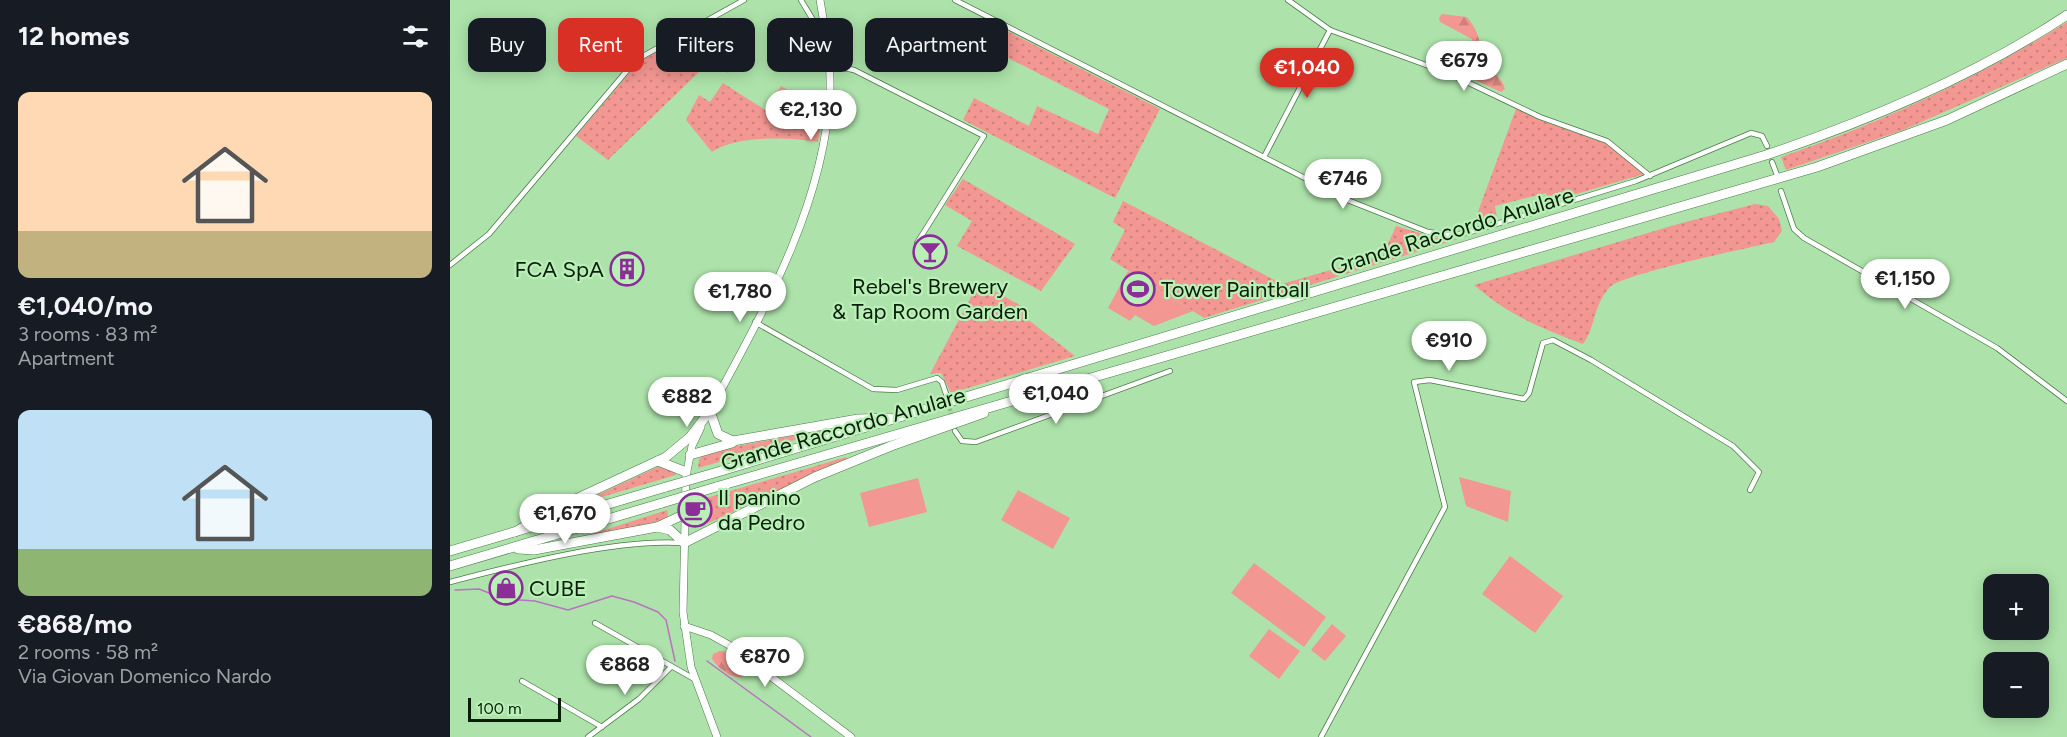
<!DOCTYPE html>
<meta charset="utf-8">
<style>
body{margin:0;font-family:Figtree,sans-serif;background:#20242c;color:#f1f3f6;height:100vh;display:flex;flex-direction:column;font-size:22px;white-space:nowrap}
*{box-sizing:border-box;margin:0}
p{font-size:20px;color:#9ea1a6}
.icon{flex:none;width:33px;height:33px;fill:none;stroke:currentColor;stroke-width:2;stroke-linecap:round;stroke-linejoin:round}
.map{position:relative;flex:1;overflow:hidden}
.details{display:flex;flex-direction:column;background:#171b24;width:450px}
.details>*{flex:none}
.banner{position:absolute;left:18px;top:18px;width:570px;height:54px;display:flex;gap:12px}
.fabs{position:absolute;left:1533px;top:574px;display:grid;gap:12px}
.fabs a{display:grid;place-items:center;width:66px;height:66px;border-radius:12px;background:#171b24;box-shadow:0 3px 15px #0003;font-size:30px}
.scale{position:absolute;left:18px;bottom:15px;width:93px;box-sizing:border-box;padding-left:6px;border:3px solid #091e09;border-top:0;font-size:16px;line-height:21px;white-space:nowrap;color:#091e09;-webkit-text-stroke:4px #baf0b7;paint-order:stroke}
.price{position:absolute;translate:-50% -51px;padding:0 14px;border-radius:21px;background:#fff;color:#222;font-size:20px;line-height:39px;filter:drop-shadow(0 2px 3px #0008)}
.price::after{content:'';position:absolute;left:50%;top:36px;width:18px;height:14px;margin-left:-9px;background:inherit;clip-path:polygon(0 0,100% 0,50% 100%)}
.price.active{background:#d93025;color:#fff}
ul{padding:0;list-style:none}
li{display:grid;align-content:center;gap:12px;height:318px;padding:0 18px}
li span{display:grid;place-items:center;height:186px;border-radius:12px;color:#555}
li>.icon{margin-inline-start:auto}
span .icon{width:108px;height:108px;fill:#fffc;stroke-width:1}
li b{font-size:26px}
h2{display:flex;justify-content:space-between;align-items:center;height:72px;padding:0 18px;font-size:26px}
.tag{padding:0 21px;border-radius:12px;background:#171b24;box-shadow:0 3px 15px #0003;font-size:21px;line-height:54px}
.tag.active{background:#d93025;color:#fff}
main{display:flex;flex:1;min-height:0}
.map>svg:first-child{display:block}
.grass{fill:url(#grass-dots)}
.forest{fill:url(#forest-firs)}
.pitch{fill:#f39792}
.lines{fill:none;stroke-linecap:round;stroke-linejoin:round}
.stream{stroke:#b973c1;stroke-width:1.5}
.street-tunnel{stroke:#8cbc8a;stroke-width:4.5;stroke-dasharray:4.5 2;stroke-linecap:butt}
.street-casing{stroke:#497a47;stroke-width:6}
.secondary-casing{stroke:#497a47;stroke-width:8}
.highway-casing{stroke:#497a47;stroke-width:10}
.street{stroke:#fff;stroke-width:4.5}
.secondary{stroke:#fff;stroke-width:7}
.highway{stroke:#fff;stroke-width:9}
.highway-bridge-casing{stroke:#497a47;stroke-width:10;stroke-linecap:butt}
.highway-bridge{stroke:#fff;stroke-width:9}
.labels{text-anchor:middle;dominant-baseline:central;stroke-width:4.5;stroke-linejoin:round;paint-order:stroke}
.street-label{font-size:22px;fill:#091e09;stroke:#baf0b7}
.poi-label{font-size:22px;fill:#091e09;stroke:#baf0b7;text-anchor:start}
</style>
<main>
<section class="details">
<h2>12 homes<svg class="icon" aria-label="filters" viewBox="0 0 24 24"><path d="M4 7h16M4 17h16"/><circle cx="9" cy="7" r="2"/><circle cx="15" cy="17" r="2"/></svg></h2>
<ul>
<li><span style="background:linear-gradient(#ffd9b3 75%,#c2b280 0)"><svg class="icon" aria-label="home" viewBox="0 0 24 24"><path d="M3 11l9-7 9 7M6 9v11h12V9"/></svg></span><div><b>€1,040/mo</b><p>3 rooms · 83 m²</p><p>Apartment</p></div></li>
<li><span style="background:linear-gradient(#bfe0f5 75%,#8fb573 0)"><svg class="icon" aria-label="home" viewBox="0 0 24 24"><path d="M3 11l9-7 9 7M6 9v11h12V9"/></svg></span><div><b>€868/mo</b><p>2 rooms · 58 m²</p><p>Via Giovan Domenico Nardo</p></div></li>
</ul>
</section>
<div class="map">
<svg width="1617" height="737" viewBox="0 0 1617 737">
<defs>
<pattern id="grass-dots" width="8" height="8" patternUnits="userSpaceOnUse" patternTransform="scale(1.5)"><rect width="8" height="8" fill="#f39792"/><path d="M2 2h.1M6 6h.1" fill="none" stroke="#cf827d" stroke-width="1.8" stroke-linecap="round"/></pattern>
<pattern id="forest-firs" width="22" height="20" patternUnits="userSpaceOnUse" patternTransform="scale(1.5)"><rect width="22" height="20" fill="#f39792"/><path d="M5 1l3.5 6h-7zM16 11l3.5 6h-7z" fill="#cf827d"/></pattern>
</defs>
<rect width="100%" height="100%" fill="#ade3aa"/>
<g class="grass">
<path d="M1617,22v36l-164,72 -117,40 -5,-13c100,-34 197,-79 286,-135z"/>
<path d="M257,23l-6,47 -93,90 -32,-24 67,-79z"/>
<path d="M557,31l153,78 -45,89 -152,-78 11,-22 55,28 8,-20 61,28 11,-25 -111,-56z"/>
<path d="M273,83l42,27 16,-24c29,18 44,18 37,56 -29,-5 -82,-7 -106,10l-26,-32 13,-25 11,7z"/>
<path d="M1066,109l24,11 67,24 37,30 -95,28 -3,-9 -51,13 2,12 -24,7z"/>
<path d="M513,179l112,65 -34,47 -84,-45 15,-25 -27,-16z"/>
<path d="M673,201l159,83 101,-29 13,-29 41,12 21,1 -254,79 -94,-59 15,-29 -12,-8z"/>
<path d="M1305,204l13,2 11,13 3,12 -8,11c-26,6 -152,32 -164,45 -18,20 -14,40 -27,57 -42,-16 -75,-29 -109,-59l204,-61z"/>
<path d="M529,282l51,29 -4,7 49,38 -124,37 -10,-20 -11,1z"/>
<path d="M393,426l-145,42 1,-9 8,-7z"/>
<path d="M396,457l1,2 -136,63 -9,2 1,-25z"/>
<path d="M214,464l9,4 3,7 -98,29z"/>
<path d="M217,510l1,5 -3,5 -92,20z"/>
</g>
<g class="forest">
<path d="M992,14l25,3c16,20 10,26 19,44 5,11 16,16 19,28l-4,3 -41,-19 12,-34 -32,-17 -1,-4z"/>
<path d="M270,651l8,1 15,25c-12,2 -24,-8 -31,-18l1,-5z"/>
</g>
<g class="pitch">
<path d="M268,44l20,13 -10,16 -20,-14z"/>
<path d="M678,271l65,40 -39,15 -19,-11 -5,6 -22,-13z"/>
<path d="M1009,477l52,14 -3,31 -42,-16z"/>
<path d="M468,478l9,34 -58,15 -9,-34z"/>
<path d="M568,490l52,28 -17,31 -52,-29z"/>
<path d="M1060,556l53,40 -28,37 -53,-39z"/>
<path d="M804,563l72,54 -22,30 -73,-54z"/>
<path d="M882,624l14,12 -21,25 -14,-11z"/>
<path d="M819,629l31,22 -21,28 -30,-23z"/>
</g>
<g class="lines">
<g class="stream">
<path d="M5,590l24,-1 25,10 31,2 33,9 44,-14 22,6 24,10 8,8 9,41"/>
<path d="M257,661l104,76"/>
</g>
<path class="street-tunnel" d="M496,394l6,24"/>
<defs>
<g id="street">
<path d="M351,0l24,40"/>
<path d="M505,0l395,201 78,31 21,3 18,-2 169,-52 115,-48 11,3 5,10"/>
<path d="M838,0l42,30 118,43 92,44 67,24 43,35"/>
<path d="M379,65l25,5 130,66 -67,107"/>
<path d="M814,157l66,-127"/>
<path d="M1322,162l5,13"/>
<path d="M1331,191l13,38 10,9 193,110 70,53"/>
<path d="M0,265l39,-31 147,-174 108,-60"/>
<path d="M305,322l118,67 24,1 40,-12 5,4 4,12"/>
<path d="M505,431l7,10 14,1 194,-71"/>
<path d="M0,582c65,-17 165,-43 231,-39"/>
<path d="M145,623l101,57"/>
<path d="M72,681l80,46"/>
<path d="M138,737l51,-38 32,-32"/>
<path d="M871,737l124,-230 -31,-125 16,-2 94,19 5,-6 14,-50 10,-3 38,20 142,86 26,26 -9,18"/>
</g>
<g id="secondary">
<path d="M258,414c53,-98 117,-209 122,-323 1,-31 -5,-61 -10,-91"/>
<path d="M251,427l-9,19 -6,30 -3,136 8,55 26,70"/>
<path d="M234,626l27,9 18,10 122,92"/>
</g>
<g id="highway">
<path d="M260,411l8,23 15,7 125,-22 32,-1"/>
<path d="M240,455l42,-12"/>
<path d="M208,461l28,11"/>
<path d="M271,471l1045,-316c104,-35 209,-79 301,-140"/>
<path d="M266,487l1101,-320 130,-47 120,-56"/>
<path d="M207,527l13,3 14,13 131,-66 76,-31 93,-33"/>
<path d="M65,532l37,-22 114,-53 24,-20 20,-26"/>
<path d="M68,549l16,1 123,-23 28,-13"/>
<path d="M0,551l216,-64"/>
<path d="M0,566l212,-63"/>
</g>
</defs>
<use href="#street" class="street-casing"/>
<use href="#secondary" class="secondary-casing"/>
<use href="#highway" class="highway-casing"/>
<use href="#street" class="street"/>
<use href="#secondary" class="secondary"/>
<use href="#highway" class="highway"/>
<defs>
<g id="highway-bridge">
<path d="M216,487l55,-16"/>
<path d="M212,503l54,-16"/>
</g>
</defs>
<use href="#highway-bridge" class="highway-bridge-casing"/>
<use href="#highway-bridge" class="highway-bridge"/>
</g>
<defs>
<symbol id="bar-ring" viewBox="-11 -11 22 22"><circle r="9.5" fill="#baf0b7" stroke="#8c2e98" stroke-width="1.5"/><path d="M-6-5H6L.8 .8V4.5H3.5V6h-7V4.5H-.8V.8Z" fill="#8c2e98"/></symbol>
<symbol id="building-ring" viewBox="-11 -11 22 22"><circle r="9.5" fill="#baf0b7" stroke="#8c2e98" stroke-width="1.5"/><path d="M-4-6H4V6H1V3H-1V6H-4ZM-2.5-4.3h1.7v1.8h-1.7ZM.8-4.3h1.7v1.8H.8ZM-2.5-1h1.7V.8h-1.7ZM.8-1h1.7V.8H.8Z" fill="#8c2e98"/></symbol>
<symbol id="stadium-ring" viewBox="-11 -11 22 22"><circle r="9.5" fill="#baf0b7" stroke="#8c2e98" stroke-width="1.5"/><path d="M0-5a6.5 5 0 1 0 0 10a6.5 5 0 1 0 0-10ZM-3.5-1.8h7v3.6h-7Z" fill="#8c2e98"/></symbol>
<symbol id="cafe-ring" viewBox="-11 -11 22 22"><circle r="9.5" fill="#baf0b7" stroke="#8c2e98" stroke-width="1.5"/><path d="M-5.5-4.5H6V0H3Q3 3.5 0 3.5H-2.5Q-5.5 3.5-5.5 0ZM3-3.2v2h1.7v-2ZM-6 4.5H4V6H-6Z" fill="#8c2e98"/></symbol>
<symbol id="shop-ring" viewBox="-11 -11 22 22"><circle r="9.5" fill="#baf0b7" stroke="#8c2e98" stroke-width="1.5"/><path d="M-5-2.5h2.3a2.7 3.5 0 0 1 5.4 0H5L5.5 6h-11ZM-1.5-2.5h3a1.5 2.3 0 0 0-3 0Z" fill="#8c2e98"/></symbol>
</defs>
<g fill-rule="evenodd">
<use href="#bar-ring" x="461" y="233" width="38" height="38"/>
<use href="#building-ring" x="158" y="250" width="38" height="38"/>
<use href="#stadium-ring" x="669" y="270" width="38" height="38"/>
<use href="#cafe-ring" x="226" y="491" width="38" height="38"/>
<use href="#shop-ring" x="37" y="569" width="38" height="38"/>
</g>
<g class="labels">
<g class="street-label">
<text transform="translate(1002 231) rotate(-17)">Grande Raccordo Anulare</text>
<text transform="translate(393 429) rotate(-16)">Grande Raccordo Anulare</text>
</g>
<g class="poi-label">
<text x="154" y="269" text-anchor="end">FCA SpA</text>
<text x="480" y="286" text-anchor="middle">Rebel's Brewery<tspan x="480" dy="25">&amp; Tap Room Garden</tspan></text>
<text x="711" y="289">Tower Paintball</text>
<text x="268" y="497">Il panino<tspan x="268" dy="25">da Pedro</tspan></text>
<text x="79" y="588">CUBE</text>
</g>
</g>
</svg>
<div class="fabs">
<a>+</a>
<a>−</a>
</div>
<div class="scale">100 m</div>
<b class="price" style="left:1014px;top:92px">€679</b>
<b class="price active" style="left:857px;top:99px">€1,040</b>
<b class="price" style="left:361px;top:141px">€2,130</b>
<b class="price" style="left:893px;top:210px">€746</b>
<b class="price" style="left:1455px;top:310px">€1,150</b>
<b class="price" style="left:290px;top:323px">€1,780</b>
<b class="price" style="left:999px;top:372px">€910</b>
<b class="price" style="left:606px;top:425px">€1,040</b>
<b class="price" style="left:237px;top:428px">€882</b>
<b class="price" style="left:115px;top:545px">€1,670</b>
<b class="price" style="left:315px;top:688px">€870</b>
<b class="price" style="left:175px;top:696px">€868</b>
<div class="banner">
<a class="tag">Buy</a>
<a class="tag active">Rent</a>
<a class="tag">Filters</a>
<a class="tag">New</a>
<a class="tag">Apartment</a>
</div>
</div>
</main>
